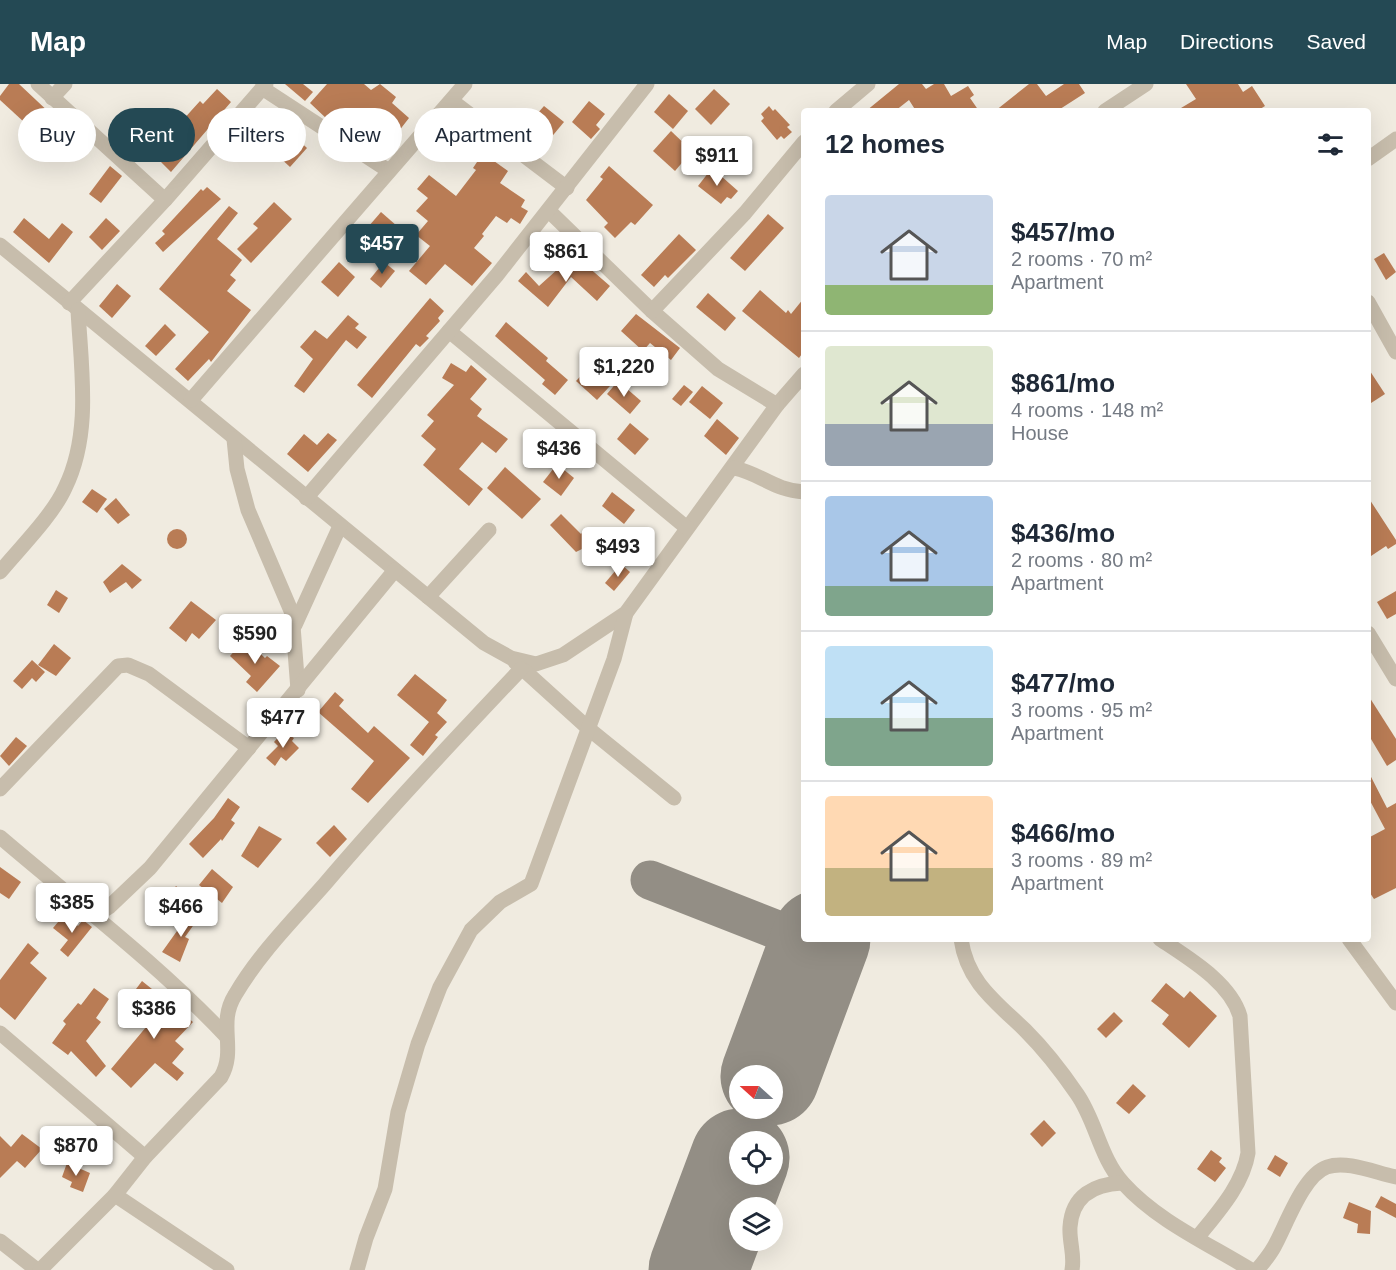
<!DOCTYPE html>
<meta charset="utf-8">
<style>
body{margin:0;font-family:Helvetica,sans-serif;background:#f6f6f7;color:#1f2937;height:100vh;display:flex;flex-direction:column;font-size:22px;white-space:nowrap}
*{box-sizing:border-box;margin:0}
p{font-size:20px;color:#747a83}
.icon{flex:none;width:33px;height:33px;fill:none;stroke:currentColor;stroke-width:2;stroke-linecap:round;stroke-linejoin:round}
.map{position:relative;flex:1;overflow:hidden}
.details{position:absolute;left:801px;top:24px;width:570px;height:834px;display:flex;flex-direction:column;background:#fff;border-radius:6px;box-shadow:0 6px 24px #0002}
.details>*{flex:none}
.banner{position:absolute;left:18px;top:24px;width:570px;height:54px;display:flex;gap:12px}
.needle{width:39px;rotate:291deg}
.tools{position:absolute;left:729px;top:981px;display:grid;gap:12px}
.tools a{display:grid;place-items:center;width:54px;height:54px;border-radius:50%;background:#fff;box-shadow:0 6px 24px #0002;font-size:30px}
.price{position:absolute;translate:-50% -51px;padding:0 14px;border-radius:6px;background:#fff;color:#222;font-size:20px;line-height:39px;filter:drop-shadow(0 2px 3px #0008)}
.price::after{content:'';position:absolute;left:50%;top:36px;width:18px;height:14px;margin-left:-9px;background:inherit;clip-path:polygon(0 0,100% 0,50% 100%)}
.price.active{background:#244954;color:#fff}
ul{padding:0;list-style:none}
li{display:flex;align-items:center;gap:18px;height:150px;padding:0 24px}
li+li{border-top:2px solid #e0e1e3}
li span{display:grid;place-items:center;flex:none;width:168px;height:120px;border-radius:6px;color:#555}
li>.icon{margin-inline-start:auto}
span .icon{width:72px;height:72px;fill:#fffc;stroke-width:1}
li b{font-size:26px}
h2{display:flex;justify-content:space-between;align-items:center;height:72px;padding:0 24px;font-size:26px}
.pill{padding:0 21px;border-radius:27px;background:#fff;box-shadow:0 6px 24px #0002;font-size:21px;line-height:54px}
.pill.active{background:#244954;color:#fff}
header{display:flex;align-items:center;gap:36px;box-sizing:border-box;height:84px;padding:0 30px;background:#244954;color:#fff}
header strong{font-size:28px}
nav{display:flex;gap:33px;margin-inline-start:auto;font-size:21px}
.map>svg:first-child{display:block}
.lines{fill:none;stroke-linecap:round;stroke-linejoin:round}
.taxiway{stroke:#938e85;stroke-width:39}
.runway{stroke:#938e85;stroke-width:99}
.building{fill:#b97c55}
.minor{stroke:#c7bdac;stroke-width:15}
</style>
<header>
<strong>Map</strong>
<nav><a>Map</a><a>Directions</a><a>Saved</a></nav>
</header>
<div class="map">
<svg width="1396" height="1186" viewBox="0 0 1396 1186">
<rect width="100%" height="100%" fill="#f0ebe0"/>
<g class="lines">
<path class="taxiway" d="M650,796l168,66"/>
<g class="runway">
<path d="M770,992l51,-137"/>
<path d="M698,1186l42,-112"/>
</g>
</g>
<g class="building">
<path d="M9,0h10l34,32 -16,18 -37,-34v-4z"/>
<path d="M285,0h18l10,8 -8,9z"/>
<path d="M327,0h37l7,6 9,-6 16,13 -4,6 17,15 -28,36 -43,-32 -2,3 -8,-5 -18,-17z"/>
<path d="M899,0h23l4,5 8,-5h10l7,12 17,-10 6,9 -4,3 9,13h-63l-7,-11 -14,11h-29z"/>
<path d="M1029,0h8l9,12 18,-12h15l6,9 -28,18h-62z"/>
<path d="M1186,0h52l5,8 9,-6 13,20 -8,5h-81l20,-12z"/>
<path d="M217,5l14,13 -60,70 -10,-10 20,-20 -9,-10 28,-31 3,3z"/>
<path d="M714,5l16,15 -19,21 -16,-16z"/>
<path d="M669,10l19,17 -15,18 -19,-17z"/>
<path d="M589,17l16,13 -9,11 4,4 -9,10 -19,-17z"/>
<path d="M544,22l20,16 -20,24 -20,-17z"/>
<path d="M769,22l4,5 2,-2 15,16 -3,2 5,5 -8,7 -3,-3 -4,4 -16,-19 3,-3 -3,-4z"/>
<path d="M270,30l37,34 -17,19 -37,-34z"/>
<path d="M671,47l21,20 -17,20 -22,-20z"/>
<path d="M485,66l12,8 -3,3 14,10 -8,12 25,17 -4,7 7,4 -8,13 -9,-6 -4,5 -11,-7 -14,18 2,2 -10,12 18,15 -20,23 -27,-22 -19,21 -17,-14 21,-25 -14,-11 12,-14 -12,-10 12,-13 -11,-9 12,-14 27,21 20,-26 -3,-2z"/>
<path d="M110,82l12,10 -21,27 -12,-9z"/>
<path d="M609,82l44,39 -18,20 -4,-3 -16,16 -11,-11 4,-4 -22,-23 17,-21 -3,-2z"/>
<path d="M712,84l26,23 -7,8 -4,-2 -6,7 -23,-18z"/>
<path d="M207,103l14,12 -58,53 -8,-9 10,-9 -3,-3 39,-42 2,2z"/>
<path d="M274,118l18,17 -41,44 -14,-14 21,-21 -5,-4z"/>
<path d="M229,122l9,7 -21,26 25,21 -12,15 6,5 -9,11 24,19 -40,52 -2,-3 -21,22 -13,-12 34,-37 -50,-43z"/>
<path d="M381,128l16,14 -20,21 -15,-13z"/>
<path d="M768,130l16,14 -39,43 -15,-13z"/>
<path d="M24,134l25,21 13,-16 11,9 -24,31 -36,-31z"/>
<path d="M106,134l14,13 -18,19 -13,-13z"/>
<path d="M679,150l17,16 -28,28 -3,-3 -11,12 -13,-12z"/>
<path d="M1384,169l12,19 -10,8 -12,-21z"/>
<path d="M569,175l14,12 4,-5 23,20 -13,15 -26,-24 -23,30 -30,-26 8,-9 13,14z"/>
<path d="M339,178l16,15 -17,20 -17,-15z"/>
<path d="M384,178l11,9 -14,17 -11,-9z"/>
<path d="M117,200l14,12 -19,22 -13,-12z"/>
<path d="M760,206l26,23 2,-3 3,4 13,-16v53l-5,7 -57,-47z"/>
<path d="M708,209l28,25 -11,13 -29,-24z"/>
<path d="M430,214l14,13 -6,7 2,3 -14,15 3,2 -9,9 -4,-3 -44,54 -15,-13z"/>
<path d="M636,230l44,34 -9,12 -21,-17 -7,8 -22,-20z"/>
<path d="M348,231l11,9 -4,4 12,9 -10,12 -11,-9 -42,53 -10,-7 19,-27 -13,-12 15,-17 12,9z"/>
<path d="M506,238l42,36 -2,3 22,19 -13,15 -13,-11 3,-4 -50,-44z"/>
<path d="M165,240l11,11 -20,21 -11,-10z"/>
<path d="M451,279l15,9 5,-7 16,14 -17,20 12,10 -5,7 31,23 -12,14 -14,-11 -23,27 24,20 -14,17 -46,-41 13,-16 -15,-13 13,-15 -7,-6 27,-30 -12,-7z"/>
<path d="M589,283l21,19 -13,14 -21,-19z"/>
<path d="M1368,284l17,26 -17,11z"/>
<path d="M618,297l23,20 -11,13 -23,-20z"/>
<path d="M684,301l9,7 -12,14 -9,-7z"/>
<path d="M702,302l21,17 -13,16 -21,-17z"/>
<path d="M717,335l22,19 -13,17 -22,-19z"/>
<path d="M630,339l19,16 -14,16 -18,-16z"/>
<path d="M328,349l9,7 -29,32 -21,-18 17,-20 13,11z"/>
<path d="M557,380l17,14 -13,18 -18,-14z"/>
<path d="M505,383l36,32 -19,20 -35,-31z"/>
<path d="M92,405l15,10 -10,14 -15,-11z"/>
<path d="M612,408l23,18 -11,14 -22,-18z"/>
<path d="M1368,413l28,43v4l-8,5 -2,-3 -18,12z"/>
<path d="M116,414l14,17 -12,9 -14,-15z"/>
<path d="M561,430l20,20 3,-4 17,15 -9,10 -8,-7 -8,4 -26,-27z"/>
<circle cx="177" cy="455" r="10"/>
<path d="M122,480l20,16 -10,9 -6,-7 -16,11 -7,-11z"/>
<path d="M621,480l9,8 -16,19 -9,-8z"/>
<path d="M56,506l12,8 -9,15 -12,-8z"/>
<path d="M1396,507v23l-9,5 -10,-17z"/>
<path d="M191,517l25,19 -17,19 -7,-6 -6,9 -17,-14z"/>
<path d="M245,555l20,19 2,-2 13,10 -23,26 -11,-10 5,-6 -21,-20z"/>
<path d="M54,560l17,14 -15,18 -18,-11z"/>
<path d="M32,576l13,12 -9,10 -4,-4 -10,11 -9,-8z"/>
<path d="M415,590l32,26 -10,13 10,9 -12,13 3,2 -15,19 -13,-11 19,-23 -32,-27z"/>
<path d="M335,608l9,8 -5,6 29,27 6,-7 36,32 -42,45 -17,-14 23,-28 -56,-49z"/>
<path d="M1368,611l28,44v21l-9,6 -19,-32z"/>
<path d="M283,648l11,6 -2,3 7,7 -13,13 -5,-4 -6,9 -9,-8 12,-12 -4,-4z"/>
<path d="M16,653l11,9 -18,20 -9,-10z"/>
<path d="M1368,687l19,37 9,-5v85l-22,11 -6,-9v-52l17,-9 -17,-32z"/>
<path d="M228,714l12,9 -9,13 4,3 -13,18 -1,-2 -18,19 -14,-14 25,-26z"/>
<path d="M334,741l13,14 -17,18 -14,-14z"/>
<path d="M259,742l23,13 -24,29 -17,-12z"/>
<path d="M0,783l21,15 -12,17 -9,-6z"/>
<path d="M212,785l21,18 -11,16 -23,-18z"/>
<path d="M176,802l14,12 -17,21 -13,-11z"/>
<path d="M192,826l8,6 -15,21 4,2 -9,23 -18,-10z"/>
<path d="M64,831l14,11 5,-6 9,7 -24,30 -8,-7 8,-10 -15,-12z"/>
<path d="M28,859l11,10 -9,10 17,15 -32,42 -15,-13v-27z"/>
<path d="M142,897l51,41 -18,19 9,8 -12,14 12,10 -7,8 -22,-18 -24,25 -20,-19 46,-55 -24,-21z"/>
<path d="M1166,899l18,15 6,-7 27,25 -28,32 -27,-24 7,-9 -18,-14z"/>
<path d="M94,904l15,11 -13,19 5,4 -15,19 20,25 -10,11 -25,-26 -3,4 -16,-12 14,-19 -3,-3 15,-18 3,2z"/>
<path d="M1114,928l9,9 -17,17 -9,-9z"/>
<path d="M1133,1000l13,12 -17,18 -13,-11z"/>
<path d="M1044,1036l12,13 -14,14 -12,-13z"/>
<path d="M22,1050l20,15 -17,19 -8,-7 -17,17v-42l11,11z"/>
<path d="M1211,1066l11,8 -3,4 7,6 -11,14 -18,-13z"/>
<path d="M1275,1071l13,8 -8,14 -13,-8z"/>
<path d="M67,1079l23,10 -7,19 -13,-5 2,-5 -10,-5z"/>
<path d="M1381,1112l15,8v14l-21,-11z"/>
<path d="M1349,1118l22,9 -1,23 -13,-1 1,-9 -15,-6z"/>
</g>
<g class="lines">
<g class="minor">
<path d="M38,0l127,116"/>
<path d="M262,4l127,83"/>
<path d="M52,14l13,-14"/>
<path d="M452,17l115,87"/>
<path d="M836,27l32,-27"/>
<path d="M1105,27l41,-27"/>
<path d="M1368,75l28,-20"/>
<path d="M549,127l103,100 66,58 59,36"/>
<path d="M0,161l484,398 27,15 25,6 27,-9 63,-42 151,-208 27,-31"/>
<path d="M1368,218l28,50"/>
<path d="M69,219l96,-103 101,-116"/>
<path d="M652,227l93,-98 59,-71"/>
<path d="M449,247l238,197"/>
<path d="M191,316l274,-316"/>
<path d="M234,355l3,30 11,41 44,103 6,77"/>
<path d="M734,384c28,6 39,22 70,24"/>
<path d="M306,414l191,-223 150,-191"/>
<path d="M0,488c19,-23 53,-57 65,-84 27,-55 16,-119 13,-178"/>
<path d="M428,513l61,-67"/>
<path d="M295,541l45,-99"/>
<path d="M1368,549l28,46"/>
<path d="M515,578l74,67 85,69"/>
<path d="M0,705l118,-123 10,-1 21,9 100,74"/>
<path d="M0,753c76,65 157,126 226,199"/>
<path d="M95,832l14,-9 41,-39 245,-298"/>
<path d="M961,855c6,43 35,63 64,91 19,19 37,42 52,64 19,27 23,64 46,89 34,38 86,61 128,87"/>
<path d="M1160,855c28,19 70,43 80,77l8,137c-5,32 -31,60 -51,85"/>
<path d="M1349,855l47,64"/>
<path d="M0,949l145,124"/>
<path d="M115,1111l112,75"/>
<path d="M0,1157l37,29"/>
<path d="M40,1186l75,-75 30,-38 76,-80c16,-28 -4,-53 14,-82 24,-41 58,-75 89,-110 63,-74 130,-145 197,-216"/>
<path d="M357,1186l9,-32 19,-49 13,-77 20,-68 22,-57 31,-57 29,-28 31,-18 83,-225 12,-46"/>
<path d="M1072,1186c3,-15 -3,-28 -2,-43 2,-32 25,-43 52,-44"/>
<path d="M1257,1186c6,-7 12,-14 17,-23 12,-21 29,-72 53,-80 20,-7 49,6 69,10"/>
</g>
</g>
</svg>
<div class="tools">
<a><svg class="needle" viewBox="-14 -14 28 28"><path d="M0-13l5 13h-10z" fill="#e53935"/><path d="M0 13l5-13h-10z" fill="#747a83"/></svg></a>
<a><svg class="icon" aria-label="locate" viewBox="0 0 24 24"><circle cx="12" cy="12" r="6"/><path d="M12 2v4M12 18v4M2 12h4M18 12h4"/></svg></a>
<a><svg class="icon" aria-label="layers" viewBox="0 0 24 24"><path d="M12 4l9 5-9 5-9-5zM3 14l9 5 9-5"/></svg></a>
</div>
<b class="price" style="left:717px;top:103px">$911</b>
<b class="price active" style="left:382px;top:191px">$457</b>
<b class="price" style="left:566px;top:199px">$861</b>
<b class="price" style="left:624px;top:314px">$1,220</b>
<b class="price" style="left:559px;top:396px">$436</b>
<b class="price" style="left:618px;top:494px">$493</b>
<b class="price" style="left:255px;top:581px">$590</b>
<b class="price" style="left:283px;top:665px">$477</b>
<b class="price" style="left:72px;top:850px">$385</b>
<b class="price" style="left:181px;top:854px">$466</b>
<b class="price" style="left:154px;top:956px">$386</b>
<b class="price" style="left:76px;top:1093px">$870</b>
<div class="banner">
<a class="pill">Buy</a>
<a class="pill active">Rent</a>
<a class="pill">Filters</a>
<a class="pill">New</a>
<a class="pill">Apartment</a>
</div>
<section class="details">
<h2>12 homes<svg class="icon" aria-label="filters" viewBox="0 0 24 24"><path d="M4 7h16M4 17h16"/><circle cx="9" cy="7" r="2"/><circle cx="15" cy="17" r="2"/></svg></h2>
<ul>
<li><span style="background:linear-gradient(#c9d6e8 75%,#8fb573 0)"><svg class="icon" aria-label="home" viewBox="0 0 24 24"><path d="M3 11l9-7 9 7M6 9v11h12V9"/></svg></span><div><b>$457/mo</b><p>2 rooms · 70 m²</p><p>Apartment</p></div></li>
<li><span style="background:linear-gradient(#dfe7d0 65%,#9aa5b1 0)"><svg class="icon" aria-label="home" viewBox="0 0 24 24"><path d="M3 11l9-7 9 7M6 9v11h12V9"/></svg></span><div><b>$861/mo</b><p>4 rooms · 148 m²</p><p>House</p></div></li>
<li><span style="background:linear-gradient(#a9c7e8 75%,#7fa58c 0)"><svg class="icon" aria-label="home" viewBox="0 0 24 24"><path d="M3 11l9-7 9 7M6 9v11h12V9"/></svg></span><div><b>$436/mo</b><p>2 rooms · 80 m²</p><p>Apartment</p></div></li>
<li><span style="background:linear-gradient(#bfe0f5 60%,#7fa58c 0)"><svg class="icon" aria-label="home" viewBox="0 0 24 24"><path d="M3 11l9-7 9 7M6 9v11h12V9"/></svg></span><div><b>$477/mo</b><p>3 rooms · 95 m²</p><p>Apartment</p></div></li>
<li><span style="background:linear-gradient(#ffd9b3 60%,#c2b280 0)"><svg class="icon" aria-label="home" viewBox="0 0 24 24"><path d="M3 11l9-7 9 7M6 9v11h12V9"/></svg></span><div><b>$466/mo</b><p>3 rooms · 89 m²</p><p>Apartment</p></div></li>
</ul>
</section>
</div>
